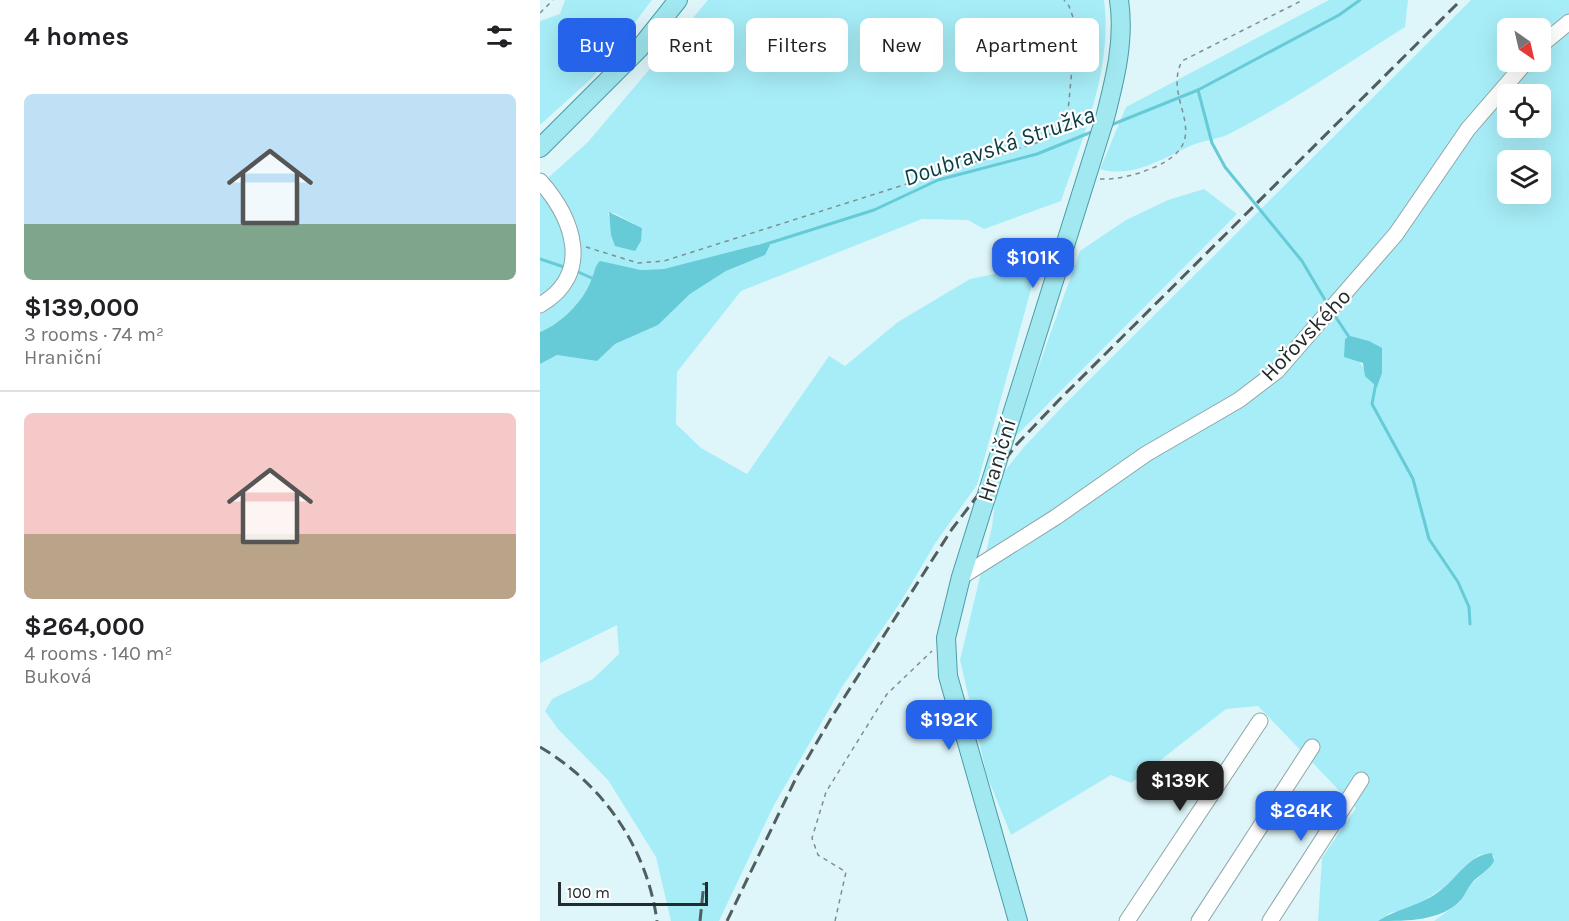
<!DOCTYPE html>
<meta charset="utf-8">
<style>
body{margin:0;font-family:Karla,sans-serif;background:#f2f2f2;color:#202124;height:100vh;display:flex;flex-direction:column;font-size:22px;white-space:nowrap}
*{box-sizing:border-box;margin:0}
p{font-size:20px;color:#757577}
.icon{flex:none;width:33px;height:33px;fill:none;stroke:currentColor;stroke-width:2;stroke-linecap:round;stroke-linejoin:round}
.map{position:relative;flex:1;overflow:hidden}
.drawer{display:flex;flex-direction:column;background:#fff;width:540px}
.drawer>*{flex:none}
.banner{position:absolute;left:18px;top:18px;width:570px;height:54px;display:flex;gap:12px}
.needle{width:39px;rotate:146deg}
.buttons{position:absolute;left:957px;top:18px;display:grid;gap:12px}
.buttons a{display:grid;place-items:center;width:54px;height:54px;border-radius:9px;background:#fff;box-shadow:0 6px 24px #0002;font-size:30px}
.scale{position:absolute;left:18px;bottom:15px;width:150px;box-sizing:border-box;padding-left:6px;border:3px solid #232c2d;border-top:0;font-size:16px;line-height:21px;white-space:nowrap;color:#232c2d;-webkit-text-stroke:4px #fff;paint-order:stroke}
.price{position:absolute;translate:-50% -51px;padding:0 14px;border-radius:12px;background:#2563eb;color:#fff;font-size:20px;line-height:39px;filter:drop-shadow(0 2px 3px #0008)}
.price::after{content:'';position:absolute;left:50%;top:36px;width:18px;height:14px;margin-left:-9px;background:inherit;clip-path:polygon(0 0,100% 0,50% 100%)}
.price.selected{background:#222;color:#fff}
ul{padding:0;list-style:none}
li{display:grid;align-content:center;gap:12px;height:318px;padding:0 24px}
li+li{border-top:2px solid #e0e0e0}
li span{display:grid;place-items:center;height:186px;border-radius:9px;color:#555}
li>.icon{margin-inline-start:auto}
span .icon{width:108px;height:108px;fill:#fffc;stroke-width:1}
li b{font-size:26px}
h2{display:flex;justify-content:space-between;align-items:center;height:72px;padding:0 24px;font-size:26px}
.chip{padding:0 21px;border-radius:9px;background:#fff;box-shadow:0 6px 24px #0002;font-size:21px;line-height:54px}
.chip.selected{background:#2563eb;color:#fff}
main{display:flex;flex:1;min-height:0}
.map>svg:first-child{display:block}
.green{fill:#a7edf7;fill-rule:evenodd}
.water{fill:#66cad7}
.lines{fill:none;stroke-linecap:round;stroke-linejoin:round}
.stream{stroke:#66cad7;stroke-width:3}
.minor-casing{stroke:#8fa6a9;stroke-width:17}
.major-casing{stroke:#4c9ca6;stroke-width:20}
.path{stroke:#7e8e90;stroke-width:1.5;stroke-dasharray:4.5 4.5;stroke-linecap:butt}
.minor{stroke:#fff;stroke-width:15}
.major{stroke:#a1e8f1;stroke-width:18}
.rail{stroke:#515e5f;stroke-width:3;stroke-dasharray:12 6;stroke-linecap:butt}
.labels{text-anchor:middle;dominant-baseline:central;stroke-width:4.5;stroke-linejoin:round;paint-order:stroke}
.street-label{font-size:22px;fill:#232c2d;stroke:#fff}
.water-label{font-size:24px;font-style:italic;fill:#0b3c41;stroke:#fff}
</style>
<main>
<section class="drawer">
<h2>4 homes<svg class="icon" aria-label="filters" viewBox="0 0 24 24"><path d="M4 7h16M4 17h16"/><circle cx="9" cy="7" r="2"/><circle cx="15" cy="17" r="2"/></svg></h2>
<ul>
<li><span style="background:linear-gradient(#bfe0f5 70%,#7fa58c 0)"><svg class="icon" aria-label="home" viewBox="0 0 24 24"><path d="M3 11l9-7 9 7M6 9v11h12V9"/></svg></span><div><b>$139,000</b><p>3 rooms · 74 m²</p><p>Hraniční</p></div></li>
<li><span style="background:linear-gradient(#f6c9c9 65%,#b9a48a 0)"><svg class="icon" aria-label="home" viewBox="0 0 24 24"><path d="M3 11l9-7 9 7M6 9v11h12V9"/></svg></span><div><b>$264,000</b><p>4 rooms · 140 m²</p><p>Buková</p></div></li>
</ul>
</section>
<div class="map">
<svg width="1029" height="921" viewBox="0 0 1029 921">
<rect width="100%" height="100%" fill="#def6f9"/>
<g class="green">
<path d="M25,0h87l-58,76 -54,49v-104l20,-7z"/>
<path d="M168,0h396c9,68 -21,137 -43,201l-77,28 -16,-9 -46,-1 -181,72 -64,81 -1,52 25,24 46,26 82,-118 16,10 53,-44 72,-43 53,-11 10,14 -56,203 -41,57 -36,61 -58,84 -68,118 -55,116h-48l-15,-64 -48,-77 -50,-51 -13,-18 7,-12 41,-20 26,-25 -2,-29 -77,38v-299l17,-9 40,6 18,-17 43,-19 32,-31 36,-23 39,-16 -46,1 -54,13 -24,1 -41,-8c-6,5 -5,9 -8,16 -8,23 -30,45 -52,54v-147l48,-43zM68,213h6l28,15 -3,18h-24z"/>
<path d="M789,0h79l-3,27c-57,36 -115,76 -176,107 -10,5 -23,6 -34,10 -31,13 -61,35 -95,25l26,-62z"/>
<path d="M931,0h98v921h-135l26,-19 10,-17 18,-16 6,-12 -2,-4 -13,2 -36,33 -29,19 -24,6 -12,8h-60l4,-63 34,-50 -98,-102 -32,3 -95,74 -20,-8 -100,60 -24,-59 -27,-116 32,-133 5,-46 26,-33 41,-43zM968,28h32v34h-32zM968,94h32v34h-32zM968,160h32v34h-32zM821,340l8,1 13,20 -5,25 -19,-26z"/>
<path d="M664,189l33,25 -225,226 68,-189 46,-31 42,-20z"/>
</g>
<g class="water">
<path d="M69,212l33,16 -1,13 -6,10 -20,-5 -4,-11z"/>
<path d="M217,245h13l-5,10 -39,16 -36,23 -32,31 -43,19 -18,17 -40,-6 -17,9v-32c22,-9 44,-31 52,-54 3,-7 2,-11 8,-17l41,9 23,-1z"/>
<path d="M810,336l19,5 13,7v25l-5,14 -12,-11 -2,-13 -19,-6 1,-18z"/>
<path d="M952,853l2,8c-5,10 -16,14 -23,23 -4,5 -6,11 -10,16 -20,21 -53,21 -83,21 20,-13 43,-15 63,-31 16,-12 29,-36 51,-37z"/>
</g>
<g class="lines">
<g class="stream">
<path d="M658,90l14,53 13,24 77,94 26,44"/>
<path d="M571,125l87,-35 141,-75 21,-15"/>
<path d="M220,246l114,-36 64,-30 99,-26 57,-23"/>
<path d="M0,259l27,9"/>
<path d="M36,271l18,8"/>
<path d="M793,313l18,27"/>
<path d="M836,383l-4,21 41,75 16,60 29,43 11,25 1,17"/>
</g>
<defs>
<g id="minor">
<path d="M1000,46l29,-24"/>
<path d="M0,181c33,37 54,93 0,124"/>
<path d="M421,577l95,-60 90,-63 93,-54 38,-29 119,-137 72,-105 58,-67"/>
<path d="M587,921l133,-200"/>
<path d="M659,921l113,-174"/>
<path d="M730,921l91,-141"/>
</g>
<g id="major">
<path d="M0,148l99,-99 39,-49"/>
<path d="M478,921l-70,-245 -2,-38 15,-61 144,-459c10,-39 20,-78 14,-118"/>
</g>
</defs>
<use href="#minor" class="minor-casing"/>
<use href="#major" class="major-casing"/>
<g class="path">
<path d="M0,13l13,-13"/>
<path d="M980,90l10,-4 6,7"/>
<path d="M560,179c19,1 38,-5 55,-12 63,-28 6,-66 27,-106l121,-61"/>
<path d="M46,247l52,16 26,-2 375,-119 18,-13 11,-18 8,-85 -7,-20 -5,-6"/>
<path d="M295,921l11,-49 -28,-17 -6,-17 14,-46 61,-98 45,-43"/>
</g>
<use href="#minor" class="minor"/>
<use href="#major" class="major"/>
<g class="rail">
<path d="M0,747c63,37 107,101 117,174"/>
<path d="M160,921l4,-38"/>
<path d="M187,921l70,-145 36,-61 119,-186 65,-85 42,-44 402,-400"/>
</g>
</g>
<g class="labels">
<g class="street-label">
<text transform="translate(766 335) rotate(-46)">Hořovského</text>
<text transform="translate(457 460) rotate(-73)">Hraniční</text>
</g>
<g class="water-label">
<text transform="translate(459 146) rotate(-19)">Doubravská Stružka</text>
</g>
</g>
</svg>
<div class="buttons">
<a><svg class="needle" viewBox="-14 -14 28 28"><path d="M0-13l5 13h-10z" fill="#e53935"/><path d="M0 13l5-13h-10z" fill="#757577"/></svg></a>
<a><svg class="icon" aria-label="locate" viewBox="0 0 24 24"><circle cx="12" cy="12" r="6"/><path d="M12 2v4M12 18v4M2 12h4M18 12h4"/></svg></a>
<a><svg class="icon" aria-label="layers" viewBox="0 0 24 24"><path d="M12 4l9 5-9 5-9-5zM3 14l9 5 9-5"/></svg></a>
</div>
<div class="scale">100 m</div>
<b class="price" style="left:493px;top:289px">$101K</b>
<b class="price" style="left:409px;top:751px">$192K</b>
<b class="price selected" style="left:640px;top:812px">$139K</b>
<b class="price" style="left:761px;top:842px">$264K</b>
<div class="banner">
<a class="chip selected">Buy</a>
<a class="chip">Rent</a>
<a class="chip">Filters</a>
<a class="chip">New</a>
<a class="chip">Apartment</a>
</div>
</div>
</main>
